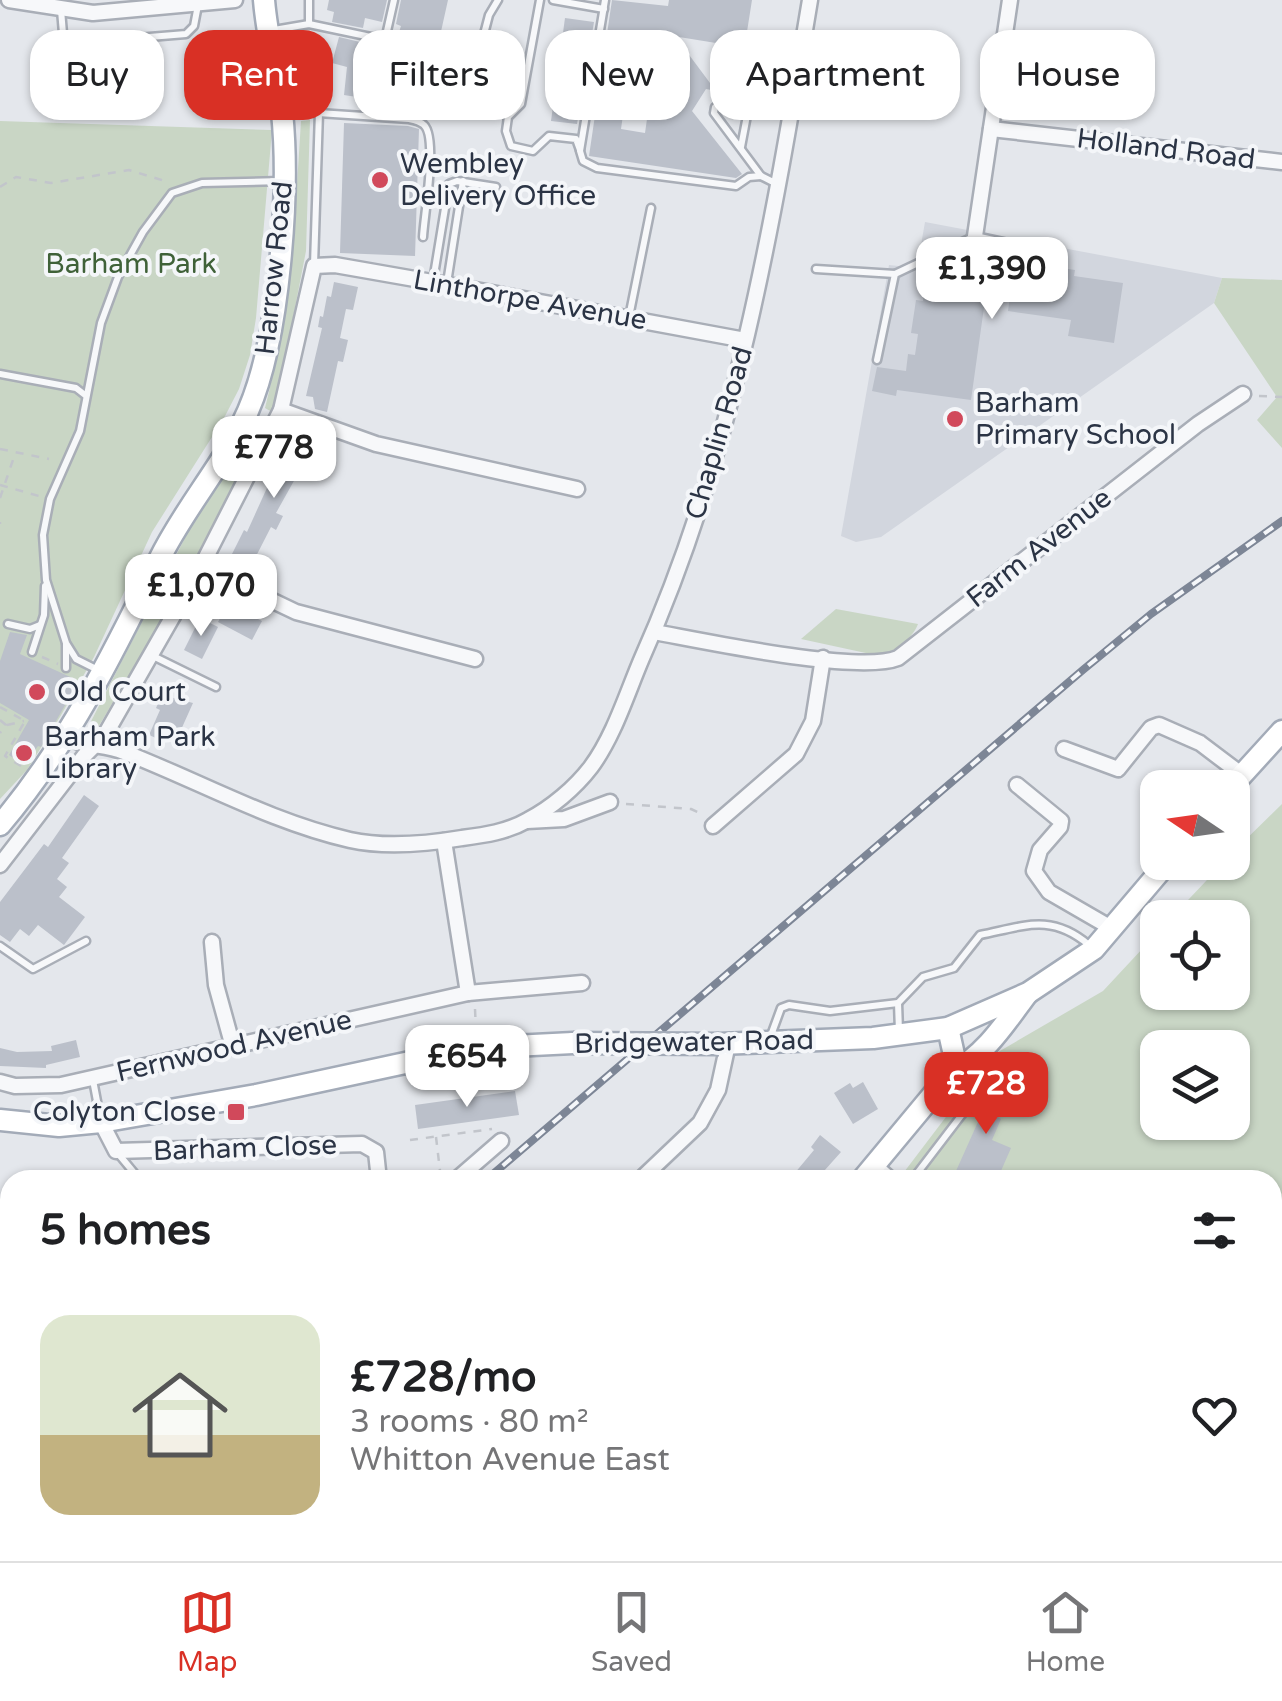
<!DOCTYPE html>
<meta charset="utf-8">
<style>
body{margin:0;font-family:"Varela Round",sans-serif;background:#f2f2f2;color:#202124;height:100vh;display:flex;flex-direction:column;font-size:38px;white-space:nowrap}
*{box-sizing:border-box;margin:0}
p{font-size:32px;color:#757577}
.icon{flex:none;width:55px;height:55px;fill:none;stroke:currentColor;stroke-width:2;stroke-linecap:round;stroke-linejoin:round}
.map{position:relative;flex:1;overflow:hidden}
.panel{position:absolute;left:0px;top:1170px;width:1282px;height:392px;display:flex;flex-direction:column;background:#fff;border-radius:30px 30px 0 0;box-shadow:0 2px 8px #0004}
.panel>*{flex:none}
.guide{position:absolute;left:30px;top:30px;width:1222px;height:90px;display:flex;gap:20px}
.needle{width:65px;rotate:283deg}
.controls{position:absolute;left:1140px;top:770px;display:grid;gap:20px}
.controls a{display:grid;place-items:center;width:110px;height:110px;border-radius:20px;background:#fff;box-shadow:0 2px 8px #0004;font-size:50px}
.price{position:absolute;translate:-50% -85px;padding:0 22px;border-radius:20px;background:#fff;color:#222;font-size:32px;line-height:65px;filter:drop-shadow(0 2px 5px #0008)}
.price::after{content:'';position:absolute;left:50%;top:60px;width:30px;height:22px;margin-left:-15px;background:inherit;clip-path:polygon(0 0,100% 0,50% 100%)}
.price.selected{background:#d93025;color:#fff}
ul{padding:0;list-style:none}
li{display:flex;align-items:center;gap:30px;height:250px;padding:0 40px}
li+li{border-top:2px solid #e0e0e0}
li span{display:grid;place-items:center;flex:none;width:280px;height:200px;border-radius:30px;color:#555}
li>.icon{margin-inline-start:auto}
span .icon{width:120px;height:120px;fill:#fffc;stroke-width:1}
li b{font-size:42px}
h2{display:flex;justify-content:space-between;align-items:center;height:120px;padding:0 40px;font-size:42px}
.chip{padding:0 35px;border-radius:30px;background:#fff;box-shadow:0 2px 8px #0004;font-size:35px;line-height:90px}
.chip.selected{background:#d93025;color:#fff}
.dock{display:flex;justify-content:space-around;align-items:center;height:140px;border-top:2px solid #e0e0e0;background:#fff;font-size:28px;color:#757577}
.dock a{display:grid;justify-items:center;gap:5px}
.dock .selected{color:#d93025}
.map>svg:first-child{display:block}
.built{fill:#d2d6de}
.green{fill:#c9d6c5;fill-rule:evenodd}
.building{fill:#bbc0ca;fill-rule:evenodd}
.lines{fill:none;stroke-linecap:round;stroke-linejoin:round}
.service-casing{stroke:#a9aeb7;stroke-width:11}
.minor-casing{stroke:#a9aeb7;stroke-width:19}
.primary-casing{stroke:#a3abb8;stroke-width:25}
.path{stroke:#c2c5cb;stroke-width:2.5;stroke-dasharray:8 8;stroke-linecap:butt}
.service{stroke:#f7f8fa;stroke-width:6}
.minor{stroke:#f7f8fa;stroke-width:14}
.primary{stroke:#fff;stroke-width:20}
.rail-casing{stroke:#7d8696;stroke-width:8}
.rail{stroke:#f4f6f9;stroke-width:4;stroke-dasharray:11;stroke-linecap:butt}
.primary-bridge-casing{stroke:#a3abb8;stroke-width:25;stroke-linecap:butt}
.primary-bridge{stroke:#fff;stroke-width:20}
.poi-dot{fill:#d1495b;stroke:#f4f6f9;stroke-width:4}
.labels{text-anchor:middle;dominant-baseline:central;stroke-width:8;stroke-linejoin:round;paint-order:stroke}
.street-label{font-size:28px;fill:#2b3445;stroke:#f4f6f9}
.poi-label{font-size:28px;fill:#2b3445;stroke:#f4f6f9;text-anchor:start}
.park-label{font-size:28px;fill:#3f6138;stroke:#f4f6f9}
</style>
<div class="map">
<svg width="1282" height="1561" viewBox="0 0 1282 1561">
<rect width="100%" height="100%" fill="#e4e7ec"/>
<path class="built" d="M925,222l297,56 -8,25 -333,234 -25,5 -15,-6 48,-271 28,3z"/>
<g class="green">
<path d="M310,120l-4,131 -27,139 -7,22 -7,-4c25,-95 30,-190 36,-287z"/>
<path d="M0,121l272,9 -16,188 -6,37 -11,34 -15,29 -72,114 -58,125 -34,60 -33,53 -27,29z"/>
<path d="M1222,278l60,2v168l-25,-28 20,-23 -63,-94z"/>
<path d="M248,437l7,4 -65,131 -97,164 -9,-1 104,-203z"/>
<path d="M836,609l82,15c-6,16 -27,31 -43,31l-74,-16z"/>
<path d="M1282,804v757h-521l3,-9h508v-372h-374l95,-125 110,-64 54,-58 1,59h74v-74l-60,-1 51,-54 9,-1 1,-10zM1158,1048h74v74h-74z"/>
</g>
<g class="building">
<path d="M329,0h58l-5,22 -17,-4 -2,10 -31,-6 2,-10 -7,-2z"/>
<path d="M401,0h47l-10,45 -28,-6 1,-4 -12,-3 2,-6 -5,-2z"/>
<path d="M612,0l56,6 1,-6h83l-15,95 -31,-6 -14,22 50,63 -6,4 -147,-22zM636,30l80,13 -6,40 -32,-43 -47,21zM626,94l22,18 -3,21 -24,-4z"/>
<path d="M565,18l29,4 -17,102 -26,-3z"/>
<path d="M339,37l21,5 -1,3 8,3 -1,3 14,3 -7,28h5l-2,18 -32,-5 3,-28 -15,-4z"/>
<path d="M435,90l34,3 -1,14 -35,-3z"/>
<path d="M344,123l64,3 11,3 -4,127 -75,-3z"/>
<path d="M958,263l82,12 2,-10 33,5 -1,6 49,7 -9,60 -46,-7 3,-16 -63,-9 3,-22 -24,-3 -16,114 -74,-10 -1,6 -24,-5 5,-24 29,4 2,-17 7,1 3,-21 -7,-1 5,-33 7,1 3,-27 22,4 1,-8 8,1z"/>
<path d="M334,282l24,5 -5,23 -7,-1 -6,29 8,2 -5,22 -5,-1 -11,51 -12,-3 -2,-12 -7,-1 16,-68 -4,-1 2,-11 3,1 4,-21 4,1z"/>
<path d="M302,430l21,12 -21,30 -2,-2 -24,43 7,3 -7,14 -5,-3 -25,49 -16,-7 4,-9 -4,-2 14,-28 3,2 29,-64 15,-27 4,2z"/>
<path d="M228,604l34,17 -10,19 -34,-18z"/>
<path d="M200,618l18,9 -16,32 -18,-9z"/>
<path d="M10,632l17,3 -7,19 59,27 -38,66 -3,-1 -14,19 -15,-10 20,-35 -29,-17v-42z"/>
<path d="M162,695l31,8 -13,29 -10,-5 -7,14 -14,-6 11,-25 -4,-2z"/>
<path d="M84,795l15,11 -37,52 7,5 -12,16 10,8 -8,10 26,20 -21,28 -26,-20 -9,11 -9,-7 -10,13 -10,-7v-33l44,-58 4,3z"/>
<path d="M76,1040l4,17 -34,8v3l-46,-2v-18l17,4 35,-1 -1,-5z"/>
<path d="M995,1064l15,6 -17,45 8,4 -9,21 19,8 -14,32h-45l34,-76 -6,-3z"/>
<path d="M863,1082l15,27 -25,15 -19,-31 16,-10 3,5z"/>
<path d="M515,1091l4,24 -101,14 -3,-24z"/>
<path d="M820,1135l21,17 -25,28h-27l25,-30 -3,-3z"/>
</g>
<g class="lines">
<defs>
<g id="service">
<path d="M540,0l-19,104 -13,13 -2,14 5,15 22,5 16,-15 27,3 4,11"/>
<path d="M553,0l51,9"/>
<path d="M605,0l-25,151 3,10 14,7 139,18 13,-9 12,-1"/>
<path d="M61,10l8,94 33,-1"/>
<path d="M309,24v-24"/>
<path d="M274,30l35,-6 76,16 9,-40"/>
<path d="M385,40l92,21 12,-46 9,-15"/>
<path d="M64,44l122,-10 8,-8 4,-21"/>
<path d="M288,111l121,8c5,1 12,3 15,6 14,13 0,91 -1,112"/>
<path d="M741,147l8,-42"/>
<path d="M777,184l-16,-8 -47,-63 1,-6 12,-5 61,9"/>
<path d="M314,265l5,-153"/>
<path d="M816,269l79,5"/>
<path d="M433,281l16,-97 8,-3 39,6"/>
<path d="M447,283l16,-102"/>
<path d="M629,317l22,-109"/>
<path d="M877,360l18,-86 80,-38 47,10"/>
<path d="M0,374l76,14 9,7"/>
<path d="M8,624l22,5 10,-4"/>
<path d="M66,644v24"/>
<path d="M32,652l12,-37 1,-29"/>
<path d="M153,656l63,31"/>
<path d="M98,670l-22,-11 -10,-16 -20,-63 -3,-45 7,-36 30,-68 21,-108 17,-46 25,-45 29,-39 30,-10 80,-2"/>
<path d="M0,946l33,23 53,-28"/>
<path d="M898,1003l1,28"/>
<path d="M770,1038l11,-30 8,-3 41,6 68,-8 25,-26 31,-9 26,-33c45,-9 71,-22 109,10"/>
<path d="M93,1080l7,37"/>
<path d="M116,1151l24,29"/>
<path d="M879,1164l18,16"/>
<path d="M912,1180l52,-68 4,-20 -13,-14"/>
<path d="M1272,1252l10,5"/>
<path d="M0,1346l10,10"/>
</g>
<g id="minor">
<path d="M9,0l84,13 142,-13"/>
<path d="M991,129l291,33"/>
<path d="M975,236l35,-236"/>
<path d="M281,410l95,34 201,45"/>
<path d="M201,567l95,45 179,47"/>
<path d="M654,632c50,9 204,42 244,26l300,-234 45,-30"/>
<path d="M66,737c19,10 39,7 58,15 75,29 147,70 226,88 36,8 76,4 112,-2 23,-3 45,-6 66,-18 23,-12 47,-32 63,-53 23,-31 36,-74 51,-109 93,-208 131,-435 168,-658"/>
<path d="M1064,749l54,20 33,-41 8,-3 41,18 41,31"/>
<path d="M1017,785l44,36 -1,6 -20,23 -6,21 15,21 64,37"/>
<path d="M527,821l37,-2 46,-17"/>
<path d="M713,826l83,-72 17,-33 10,-63"/>
<path d="M444,841l24,152"/>
<path d="M0,865l84,-109 21,-21 96,-168 80,-157 33,-144 21,-1 97,17 313,58"/>
<path d="M212,942l4,43 17,62"/>
<path d="M0,1082l15,4 46,-1 407,-92 114,-10"/>
<path d="M101,1122l15,29 246,-7 14,8 3,28"/>
<path d="M456,1180l45,-39"/>
<path d="M640,1180l60,-57 18,-33 10,-46"/>
<path d="M0,1219l10,11"/>
<path d="M0,1487l10,-14"/>
<path d="M355,1552l9,9"/>
<path d="M225,1561l9,-9"/>
</g>
<g id="primary">
<path d="M1230,788l52,-57"/>
<path d="M0,825c68,-80 113,-171 159,-265 25,-52 66,-97 89,-149 32,-73 42,-220 34,-299 -5,-38 -15,-74 -18,-112"/>
<path d="M719,1044l154,-6 75,-10 80,-35 66,-44 74,-87"/>
<path d="M951,1073c34,-18 53,-48 76,-79"/>
<path d="M0,1120l59,6 42,-4 155,-27 219,-47 98,-5"/>
<path d="M862,1180l89,-107 3,-18 -6,-27"/>
<path d="M537,1561l7,-9"/>
</g>
</defs>
<use href="#service" class="service-casing"/>
<use href="#minor" class="minor-casing"/>
<use href="#primary" class="primary-casing"/>
<g class="path">
<path d="M0,187l16,-10 35,6 78,-13 39,12"/>
<path d="M1259,396l23,1"/>
<path d="M0,449l49,10"/>
<path d="M0,485l39,11"/>
<path d="M0,498l15,-44"/>
<path d="M0,522v2"/>
<path d="M42,657l16,7"/>
<path d="M0,707l25,14 -20,35 16,10"/>
<path d="M0,720l6,5 -6,8"/>
<path d="M7,725l17,-4"/>
<path d="M626,804l65,5 11,5"/>
<path d="M475,1009l1,22"/>
<path d="M436,1137l5,42"/>
<path d="M410,1140l82,-11"/>
</g>
<use href="#service" class="service"/>
<use href="#minor" class="minor"/>
<use href="#primary" class="primary"/>
<defs>
<g id="rail">
<path d="M486,1180l598,-511 67,-55 131,-93"/>
<path d="M60,1561l9,-9"/>
</g>
</defs>
<use href="#rail" class="rail-casing"/>
<use href="#rail" class="rail"/>
<defs>
<path id="primary-bridge" d="M573,1043l146,1"/>
</defs>
<use href="#primary-bridge" class="primary-bridge-casing"/>
<use href="#primary-bridge" class="primary-bridge"/>
</g>
<g class="poi-dot">
<circle cx="380" cy="180" r="10"/>
<circle cx="955" cy="419" r="10"/>
<circle cx="37" cy="692" r="10"/>
<circle cx="24" cy="753" r="10"/>
<rect x="226" y="1102" width="20" height="20" rx="5"/>
</g>
<g class="labels">
<g class="street-label">
<text transform="translate(1166 149) rotate(7)">Holland Road</text>
<text transform="translate(274 268) rotate(-84)">Harrow Road</text>
<text transform="translate(530 300) rotate(10)">Linthorpe Avenue</text>
<text transform="translate(719 433) rotate(-74)">Chaplin Road</text>
<text transform="translate(1039 548) rotate(-38)">Farm Avenue</text>
<text transform="translate(694 1042) rotate(-1)">Bridgewater Road</text>
<text transform="translate(234 1046) rotate(-13)">Fernwood Avenue</text>
<text transform="translate(245 1148) rotate(-2)">Barham Close</text>
</g>
<g class="poi-label">
<text x="400" y="164">Wembley<tspan x="400" dy="32">Delivery Office</tspan></text>
<text x="975" y="403">Barham<tspan x="975" dy="32">Primary School</tspan></text>
<text x="57" y="692">Old Court</text>
<text x="44" y="737">Barham Park<tspan x="44" dy="32">Library</tspan></text>
<text x="216" y="1112" text-anchor="end">Colyton Close</text>
</g>
<g class="park-label">
<text x="131" y="264">Barham Park</text>
</g>
</g>
</svg>
<div class="controls">
<a><svg class="needle" viewBox="-14 -14 28 28"><path d="M0-13l5 13h-10z" fill="#e53935"/><path d="M0 13l5-13h-10z" fill="#757577"/></svg></a>
<a><svg class="icon" aria-label="locate" viewBox="0 0 24 24"><circle cx="12" cy="12" r="6"/><path d="M12 2v4M12 18v4M2 12h4M18 12h4"/></svg></a>
<a><svg class="icon" aria-label="layers" viewBox="0 0 24 24"><path d="M12 4l9 5-9 5-9-5zM3 14l9 5 9-5"/></svg></a>
</div>
<b class="price" style="left:992px;top:322px">£1,390</b>
<b class="price" style="left:274px;top:501px">£778</b>
<b class="price" style="left:201px;top:639px">£1,070</b>
<b class="price" style="left:467px;top:1110px">£654</b>
<b class="price selected" style="left:986px;top:1137px">£728</b>
<div class="guide">
<a class="chip">Buy</a>
<a class="chip selected">Rent</a>
<a class="chip">Filters</a>
<a class="chip">New</a>
<a class="chip">Apartment</a>
<a class="chip">House</a>
</div>
<section class="panel">
<h2>5 homes<svg class="icon" aria-label="filters" viewBox="0 0 24 24"><path d="M4 7h16M4 17h16"/><circle cx="9" cy="7" r="2"/><circle cx="15" cy="17" r="2"/></svg></h2>
<ul>
<li><span style="background:linear-gradient(#dfe7d0 60%,#c2b280 0)"><svg class="icon" aria-label="home" viewBox="0 0 24 24"><path d="M3 11l9-7 9 7M6 9v11h12V9"/></svg></span><div><b>£728/mo</b><p>3 rooms · 80 m²</p><p>Whitton Avenue East</p></div><svg class="icon" aria-label="heart" viewBox="0 0 24 24"><path d="M12 20l-8-8c-3-5 5-10 8-4 3-6 11-1 8 4z"/></svg></li>
</ul>
</section>
</div>
<nav class="dock">
<a class="selected"><svg class="icon" aria-label="map" viewBox="0 0 24 24"><path d="M3 6l6-2 6 2 6-2v14l-6 2-6-2-6 2zM9 4v14M15 6v14"/></svg>Map</a>
<a><svg class="icon" aria-label="saved" viewBox="0 0 24 24"><path d="M7 4h10v16l-5-4-5 4z"/></svg>Saved</a>
<a><svg class="icon" aria-label="home" viewBox="0 0 24 24"><path d="M3 11l9-7 9 7M6 9v11h12V9"/></svg>Home</a>
</nav>
